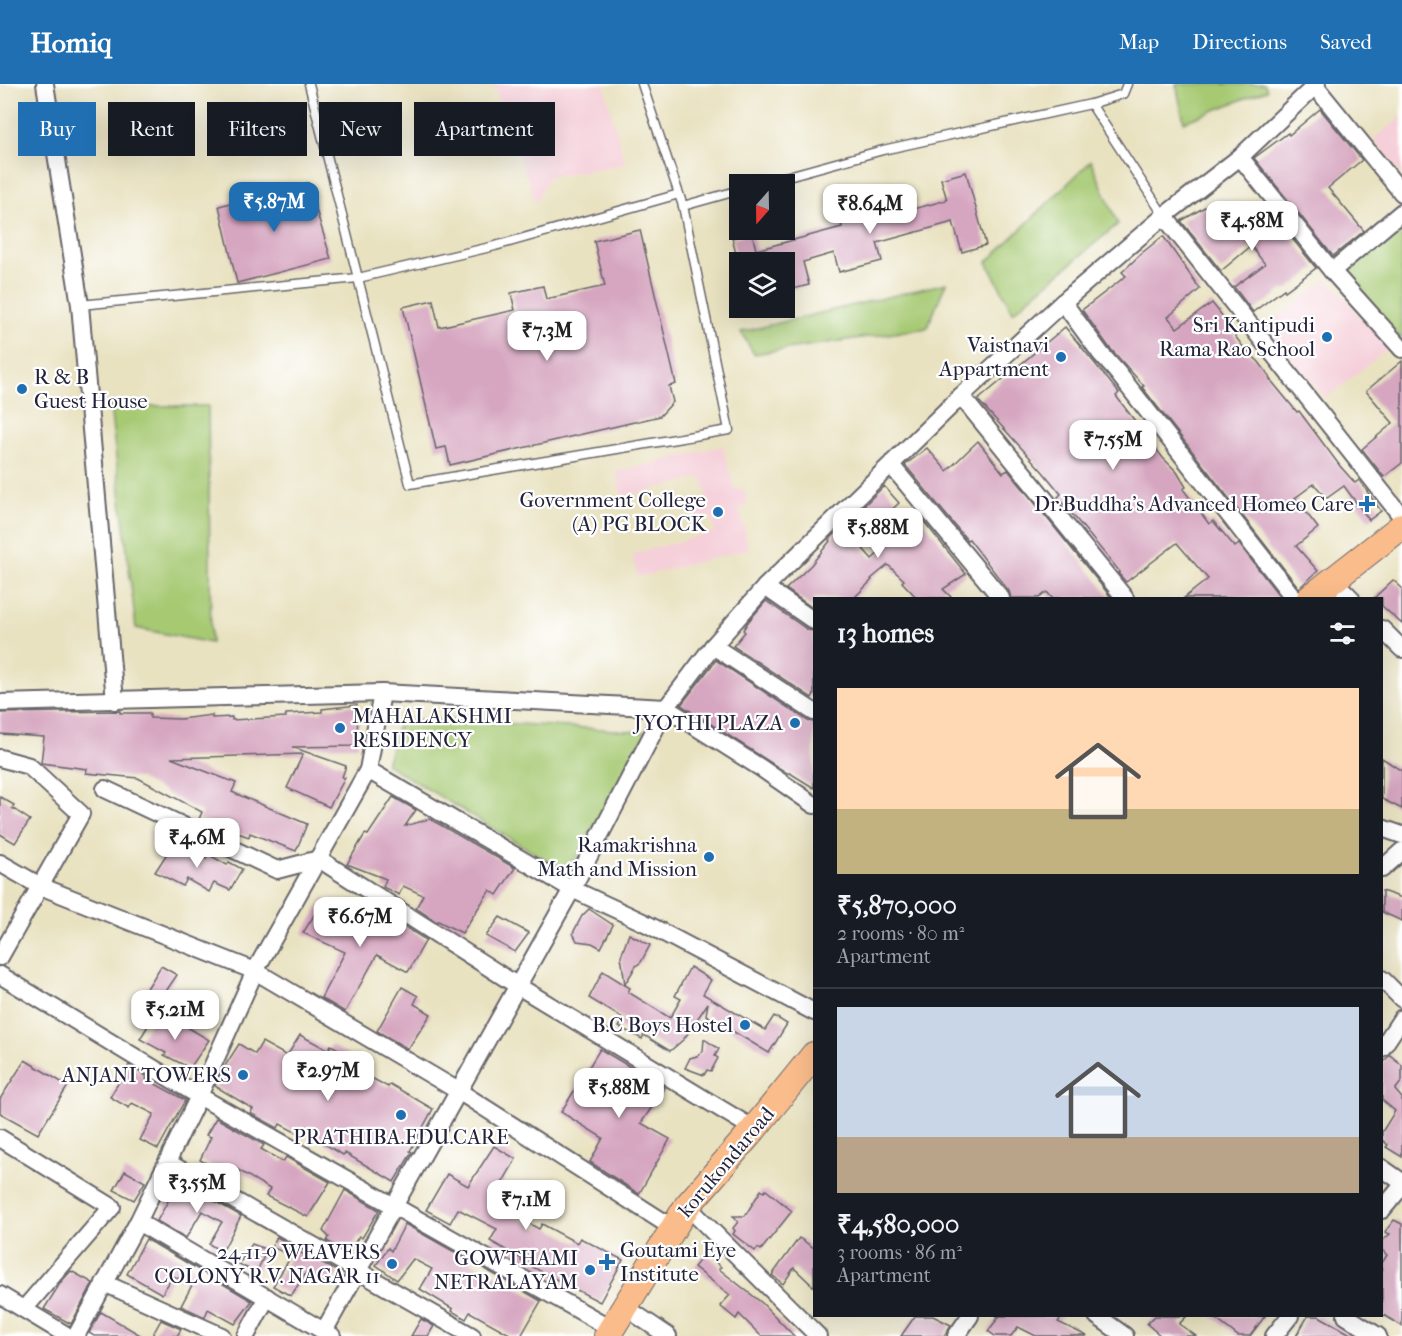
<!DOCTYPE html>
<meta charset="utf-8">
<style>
body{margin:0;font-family:"IM FELL French Canon",serif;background:#242831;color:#f1f3f6;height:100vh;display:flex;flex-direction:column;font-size:22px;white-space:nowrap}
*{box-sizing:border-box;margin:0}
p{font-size:20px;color:#9ea1a6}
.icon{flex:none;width:33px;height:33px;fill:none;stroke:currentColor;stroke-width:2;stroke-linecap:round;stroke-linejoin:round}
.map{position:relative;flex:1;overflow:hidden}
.panel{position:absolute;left:813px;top:513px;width:570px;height:720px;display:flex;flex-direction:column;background:#171b24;border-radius:0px;box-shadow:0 6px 24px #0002}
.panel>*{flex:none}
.hud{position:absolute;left:18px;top:18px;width:570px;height:54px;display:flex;gap:12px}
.needle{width:39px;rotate:200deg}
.tools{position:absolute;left:729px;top:90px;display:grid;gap:12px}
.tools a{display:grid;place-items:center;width:66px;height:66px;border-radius:0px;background:#171b24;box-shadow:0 6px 24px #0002;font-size:30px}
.price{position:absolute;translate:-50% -51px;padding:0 14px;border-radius:12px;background:#fff;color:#222;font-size:20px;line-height:39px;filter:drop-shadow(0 2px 3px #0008)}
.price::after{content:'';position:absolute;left:50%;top:36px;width:18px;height:14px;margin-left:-9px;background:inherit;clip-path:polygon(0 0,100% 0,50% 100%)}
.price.on{background:#1f6fb2;color:#fff}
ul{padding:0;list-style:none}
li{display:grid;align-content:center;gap:12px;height:318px;padding:0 24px}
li+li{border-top:2px solid #363941}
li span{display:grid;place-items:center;height:186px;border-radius:0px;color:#555}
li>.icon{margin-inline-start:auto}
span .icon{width:108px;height:108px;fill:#fffc;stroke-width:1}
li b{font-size:26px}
h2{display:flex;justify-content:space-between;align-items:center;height:72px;padding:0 24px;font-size:26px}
.chip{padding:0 21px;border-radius:0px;background:#171b24;box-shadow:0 6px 24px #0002;font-size:21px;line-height:54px}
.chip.on{background:#1f6fb2;color:#fff}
header{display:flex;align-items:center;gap:36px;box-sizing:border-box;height:84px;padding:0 30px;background:#1f6fb2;color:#fff}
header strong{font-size:28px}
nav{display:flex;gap:33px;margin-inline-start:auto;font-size:21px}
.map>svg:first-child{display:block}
.built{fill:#f5cfd9}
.green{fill:#a6c972;stroke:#647656;stroke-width:1.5}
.building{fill:#d6a6c0}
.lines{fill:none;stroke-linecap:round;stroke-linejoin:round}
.lane-casing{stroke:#68656a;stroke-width:11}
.street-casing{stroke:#68656a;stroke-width:20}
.primary-casing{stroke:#68656a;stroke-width:28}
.lane{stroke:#fff;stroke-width:8}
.street{stroke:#fff;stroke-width:16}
.primary{stroke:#fabc8b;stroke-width:26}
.poi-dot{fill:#1f6fb2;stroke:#fff;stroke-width:2}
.labels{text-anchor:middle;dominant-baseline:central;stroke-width:4.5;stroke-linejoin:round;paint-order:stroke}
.poi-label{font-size:21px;fill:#22223b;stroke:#fff;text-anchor:end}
.street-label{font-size:21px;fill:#22223b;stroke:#fff}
</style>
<header>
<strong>Homiq</strong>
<nav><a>Map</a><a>Directions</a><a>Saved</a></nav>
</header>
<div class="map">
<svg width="1402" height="1252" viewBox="0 0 1402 1252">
<rect width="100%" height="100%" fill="#fff"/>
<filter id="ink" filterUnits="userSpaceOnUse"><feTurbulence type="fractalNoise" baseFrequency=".0167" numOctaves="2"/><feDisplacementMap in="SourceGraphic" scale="12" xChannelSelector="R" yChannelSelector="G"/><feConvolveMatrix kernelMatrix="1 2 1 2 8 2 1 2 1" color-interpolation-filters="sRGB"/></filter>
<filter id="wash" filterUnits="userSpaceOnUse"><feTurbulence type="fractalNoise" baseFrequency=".008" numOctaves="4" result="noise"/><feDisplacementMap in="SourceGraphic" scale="24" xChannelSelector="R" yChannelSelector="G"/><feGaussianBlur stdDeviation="1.35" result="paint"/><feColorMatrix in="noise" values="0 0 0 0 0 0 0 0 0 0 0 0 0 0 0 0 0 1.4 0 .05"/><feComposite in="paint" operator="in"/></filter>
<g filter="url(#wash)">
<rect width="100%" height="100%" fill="#e9e2c1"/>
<g class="built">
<path d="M493,0h111l21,80 -77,13 -12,26z"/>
<path d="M1402,33v58l-29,-36z"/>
<path d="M1328,195l61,69 -63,50 -61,-71z"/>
<path d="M723,362l12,44 8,-2 5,17 -9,3 10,41 -111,28 -6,-23 83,-22 -4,-16 -12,4 -5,-19 14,-3 -6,-21 -80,20 -6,-25z"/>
</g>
<g class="green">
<path d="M1176,0h89l2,6 -83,32z"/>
<path d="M1091,77l27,63 -105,88 -26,-50z"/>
<path d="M1402,137v119l-62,-67z"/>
<path d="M946,199l-19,45 -173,26 -13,-22z"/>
<path d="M110,322h98l3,237 -75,-15z"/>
<path d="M400,635l56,1 191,12 -77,136 -3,2 -13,-5 -168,-101z"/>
</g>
<g id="blocks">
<g class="building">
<path d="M1320,25l42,51 -34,28 36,43 -31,25 -79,-98 34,-25 1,2z"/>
<path d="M966,88l20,73 -24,7 -9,-30 -76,21 5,18 -43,11 -5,-19 -31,9 6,23 -25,6v-29h-46l-6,-24 20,-5 4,17 86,-23 -3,-12 22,-6 4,13 82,-22 -6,-21z"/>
<path d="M308,99l23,76 -94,24 -18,-77z"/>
<path d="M1213,118l27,30 29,-22 47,58 -31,23 -1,-2 -31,23 -19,-25 31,-23 -14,-18 -30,25 -40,-50z"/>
<path d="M640,146l36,154 -7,2 4,16 -13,14 -210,49 -4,-18 -10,2 -33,-142 30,-7 6,27 76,-17 -4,-17 32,-7 3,13 59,-13 -11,-45z"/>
<path d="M1163,152l37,53 -32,28 9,11 35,-25 12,15 -2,1 22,29 15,14 11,15 -1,1 28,34 2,-1 41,55 15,17 4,-3 22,31 -12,9 -25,-34 -17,12 -13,-14 -19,14 23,30 -22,18 22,25 -19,17 -157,-201 2,-1 -35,-39 -27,-37 44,-34 -4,-4 21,-20z"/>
<path d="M1065,243l54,66 -3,3 47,62 14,14 9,15 -3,2 26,35 4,-3 22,26 4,-3 42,54h-97l24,-19 -31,-36 -51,39 -8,-9 2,-1 -62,-75 3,-3 -18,-22 -65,-72z"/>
<path d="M1402,277v102l-18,14 -22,-28 31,-26 -27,-32z"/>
<path d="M978,357l25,32 5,-3 102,126 -4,2h-54l-5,-6 -8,6h-28l-2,-7 -40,-52 -2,1 -62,-75 22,-17 20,23z"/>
<path d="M884,402l15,17 -42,39 15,17 31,-28 18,-13 45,56 -23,15 9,9h-35l-15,-16 2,-2 -16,-15 -17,14 1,1 -18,18h-40v11l-28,-20 25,-24 19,-24 -1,-1z"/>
<path d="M1393,496l9,8v36l-20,-18v-8h-8z"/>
<path d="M766,517l42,29 6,1v63l-2,4 -79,-52 12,-14 -2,-2 5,-8z"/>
<path d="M716,576l92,61 6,1v66l-24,-15h-3l-106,-68z"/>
<path d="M357,621l1,41 -66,1 54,19 -4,11 3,1 -16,29 -42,-19 16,-34 -132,4 65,25 -4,9 75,32 -11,27 -46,-18 -1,4 -50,-18 3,-7 -64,-34 -52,-5 1,-4 -46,-6 3,-26 -44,-3v-21l120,-2v2h30v5l30,1 32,-4v3l20,-1v3l54,-3v-3l36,-2v-3z"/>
<path d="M1382,674l20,13v38l-20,-10z"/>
<path d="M0,713l14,8 -2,3 18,12 -15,23 -15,-9z"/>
<path d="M393,713l23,13 -11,16 25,-7 85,49 -18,27 -7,-5 -28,43 -24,-12 -1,1 -21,-14 7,-13 -20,-9 -4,9 -16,-8 3,-8 -39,-15 18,-30 3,1z"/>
<path d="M175,757l31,18 2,-5 19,11 2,-3 13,7 -12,21 -16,-7 -5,9 -22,-13 -4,7 -28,-14z"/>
<path d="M1382,807l20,7v23l-20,-9z"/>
<path d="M324,815l37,20 5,-6 10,7 4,-4 18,9 1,-2 27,17 -18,32 -31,-17 -32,57 -24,-14 24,-46 -42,-19z"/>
<path d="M589,825l24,16 -12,23 -9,-5 -15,-2 -4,-8 9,-17z"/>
<path d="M500,833l29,16 -14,19 -29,-16z"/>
<path d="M629,850l21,11 -9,17 -5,4 -11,18 -4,-28z"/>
<path d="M161,882l16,9 -21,31 -15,-8z"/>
<path d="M690,883l21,13 -8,14 62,36 9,-14 13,8 -18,29 -63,-38 2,-12 -24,36 -14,12 -26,-16 -2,4 -23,-12 5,-8 -35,-21 14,-27 27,17 -2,4 42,26 11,-19 -6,-3z"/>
<path d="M402,903l16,9 -4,8 17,10 -23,35 -31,-18z"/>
<path d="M155,930l27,14 2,-3 25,15 -19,28 -26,-13 2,-2 -26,-14z"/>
<path d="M300,951l28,15 3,-5 27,15 -5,8 35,19 2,-3 43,25 -23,42 2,1 -18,30 -49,-29 -2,2 -38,-23 -2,4 -23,-12 -2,4 -28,-15 3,-4 -38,-23 6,-14 18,-28 16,10 7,-12 25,14z"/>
<path d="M704,955l15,10 -4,7 3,2 -7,13 -4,-1 -3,5 -19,-7 5,-10 7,-2 6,-5z"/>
<path d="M600,965l65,39 -24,35 29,16 -31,55 -49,-32 13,-24 -42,-26z"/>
<path d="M1390,971l12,10v16l-7,9 7,8v59l-16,-10 2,-2 -6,-5v-8l13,-21 -13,-11v-37z"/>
<path d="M25,976l43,26 -30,48 -38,-21v-14z"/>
<path d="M129,981l18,12 -1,2 39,21 -27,49 -18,-9 14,-26 -22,-11 -3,5 -19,-11z"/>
<path d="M216,1034l48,27 -3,4 22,13 3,-5 44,25 -22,35 -42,-21 4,-7 -40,-24 -4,9 -26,-14 11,-23 -5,-2z"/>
<path d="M494,1062l22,13 -24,42 10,5 -1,2 38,21 3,-5 35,19 3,-5 43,22 -23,42 -79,-41 1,-2 -32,-18 7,-12 -39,-20 -8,14 -24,-13 21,-36 21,12z"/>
<path d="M125,1087l20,11 -11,18 -20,-10z"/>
<path d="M179,1097l62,35 -19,36 -13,-8 13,-22 -20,-11 -16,27 -29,-17z"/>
<path d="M345,1106l34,20 -17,28 -3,-2 -11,17 -21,-12 2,-4 -6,-6z"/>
<path d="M761,1106l3,2 2,-2 26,21 -31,39 -3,-2 -3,3 -22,-17 2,-3 -2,-3 5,-6 -5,-6h12z"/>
<path d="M1394,1136l8,4v102l-20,-12v-51l5,-8 -5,-5v-9l8,-7 -5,-2z"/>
<path d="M405,1140l136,77 -20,35h-8l-43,-24 -4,7 -14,-8 1,-2 -33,-20 12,-20 -19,-10 -16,21 -21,-15 12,-17 3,3z"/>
<path d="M277,1153l14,8 -5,8 -15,-6z"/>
<path d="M799,1154l15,10v39l-20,-19 -11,16 -11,-9z"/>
<path d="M146,1155l106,62 -17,23 -27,-15 -3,8 -24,-11 11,-21 -19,-9 -11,18 -35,-20z"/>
<path d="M252,1160l15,6 -11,23 -17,-9z"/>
<path d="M295,1166l14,7v-2l29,17 -6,13 -26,-12 -15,23 -18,-10z"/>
<path d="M705,1169l16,14 -2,2 43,34 32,33h-33l-22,-22 -3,5 -16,-13 10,-11 -36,-28z"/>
<path d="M71,1187l22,12 -22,41 -27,-15 17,-27z"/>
<path d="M101,1228l41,24h-48l-5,-3z"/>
<path d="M915,1232h18l18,9 -7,11h-43z"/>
<path d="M996,1232h66l-4,6 29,14h-51l-18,-9 -7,9h-16l-7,-5 11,-14z"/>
<path d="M1155,1232h32l-8,8 17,12h-35l-14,-12z"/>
<path d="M1212,1232h53l-15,20h-12z"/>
<path d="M1308,1232h11l35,20h-58z"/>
<path d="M421,1235l13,7 -6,10h-17z"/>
<path d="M161,1236l20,9 -4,7h-25z"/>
</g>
</g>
</g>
<g filter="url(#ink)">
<use href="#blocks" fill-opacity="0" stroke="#68656a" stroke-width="1.5"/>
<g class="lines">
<defs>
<g id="lane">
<path d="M309,0l101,400 319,-54 -46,-224"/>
<path d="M642,0l41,122 57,-16"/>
<path d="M1127,0l-4,10 -32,10 73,112"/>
<path d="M759,100l124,-34 208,-46"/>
<path d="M80,221l278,-27 137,-32 184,-52"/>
</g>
<g id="street">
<path d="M45,0l35,221 35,396"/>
<path d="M1315,2l87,107"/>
<path d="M1240,73l92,114 70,78"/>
<path d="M1164,132l238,301"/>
<path d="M1332,187l70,-59"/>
<path d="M1063,218l38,52 16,18 177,226"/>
<path d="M961,312l164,202"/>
<path d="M891,381l110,133"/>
<path d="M1333,496l18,18"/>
<path d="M765,503l49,34"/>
<path d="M1382,545l20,20"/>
<path d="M713,562l101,66"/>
<path d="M0,619l382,-10 284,15 47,-62 52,-59 196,-191 102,-94 101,-86 76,-59 77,-73"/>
<path d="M0,674l29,8 52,48 -81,143"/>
<path d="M368,686l204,119 73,34 169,89"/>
<path d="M105,705l172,81 42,-11 199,127 236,143"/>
<path d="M1382,744l20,7"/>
<path d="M0,779l40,23 215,85 205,121 213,136"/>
<path d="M1382,785l20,-18"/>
<path d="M0,891l199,121 413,233"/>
<path d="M1382,895l20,20"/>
<path d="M1382,964l20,-30"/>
<path d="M0,1054l112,69 -88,102"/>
<path d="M167,1078l305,174"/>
<path d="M1382,1084l20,14"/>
<path d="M687,1122l131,130"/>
<path d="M1382,1126l20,-24"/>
<path d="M138,1138l194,114"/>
<path d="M104,1199l118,53"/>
<path d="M0,1211l68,41"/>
<path d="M625,1223l43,29"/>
<path d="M1097,1232l28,20"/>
<path d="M1346,1232l32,20"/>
<path d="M324,1247l248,-442 94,-181 95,60 53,37"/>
<path d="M76,1252l62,-114 61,-126 56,-125 113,-201 14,-77"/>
<path d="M246,1252l21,-39"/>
<path d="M956,1252l14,-20"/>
<path d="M1274,1252l16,-20"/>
</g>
<g id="primary">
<path d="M1310,514l92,-72"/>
<path d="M607,1252l80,-130 67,-77 60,-74"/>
</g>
</defs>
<use href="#lane" class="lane-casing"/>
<use href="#street" class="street-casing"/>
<use href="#primary" class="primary-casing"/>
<use href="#lane" class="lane"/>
<use href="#street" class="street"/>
<use href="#primary" class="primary"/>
</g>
</g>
<g class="poi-dot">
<circle cx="1327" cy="253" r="6"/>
<circle cx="1061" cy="273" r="6"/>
<circle cx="22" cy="305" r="6"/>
<path d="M1364 411h6v6h6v6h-6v6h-6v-6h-6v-6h6z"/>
<circle cx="718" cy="428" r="6"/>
<circle cx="795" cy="639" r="6"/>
<circle cx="340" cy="644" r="6"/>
<circle cx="709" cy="773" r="6"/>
<circle cx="745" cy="941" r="6"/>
<circle cx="243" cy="991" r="6"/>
<circle cx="401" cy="1031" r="6"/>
<path d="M604 1169h6v6h6v6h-6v6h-6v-6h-6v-6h6z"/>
<circle cx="392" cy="1180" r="6"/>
<circle cx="590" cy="1186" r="6"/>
</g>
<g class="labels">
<g class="poi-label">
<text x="1315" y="241">Sri Kantipudi<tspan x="1315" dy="24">Rama Rao School</tspan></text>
<text x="1049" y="261">Vaistnavi<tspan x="1049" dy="24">Appartment</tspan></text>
<text x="34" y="293" text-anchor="start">R &amp; B<tspan x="34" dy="24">Guest House</tspan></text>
<text x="706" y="416">Government College<tspan x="706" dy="24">(A) PG BLOCK</tspan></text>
<text x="1354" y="420">Dr.Buddha's Advanced Homeo Care</text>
<text x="352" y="632" text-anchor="start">MAHALAKSHMI<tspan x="352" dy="24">RESIDENCY</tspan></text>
<text x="783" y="639">JYOTHI PLAZA</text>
<text x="697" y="761">Ramakrishna<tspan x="697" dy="24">Math and Mission</tspan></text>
<text x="733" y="941">B.C Boys Hostel</text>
<text x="231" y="991">ANJANI TOWERS</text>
<text x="401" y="1053" text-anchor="middle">PRATHIBA.EDU.CARE</text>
<text x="620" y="1166" text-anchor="start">Goutami Eye<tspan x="620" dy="24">Institute</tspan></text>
<text x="380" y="1168">24-11-9 WEAVERS<tspan x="380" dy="24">COLONY R.V. NAGAR 11</tspan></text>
<text x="578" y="1174">GOWTHAMI<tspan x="578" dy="24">NETRALAYAM</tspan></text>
</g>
<g class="street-label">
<text transform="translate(726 1078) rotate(-50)">korukondaroad</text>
</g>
</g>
</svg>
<div class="tools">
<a><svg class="needle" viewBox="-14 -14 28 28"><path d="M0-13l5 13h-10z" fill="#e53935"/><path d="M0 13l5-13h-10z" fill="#9ea1a6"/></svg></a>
<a><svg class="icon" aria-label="layers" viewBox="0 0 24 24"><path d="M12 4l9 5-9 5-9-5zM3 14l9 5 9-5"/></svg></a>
</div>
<b class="price on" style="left:274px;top:149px">₹5.87M</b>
<b class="price" style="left:870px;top:151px">₹8.64M</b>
<b class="price" style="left:1252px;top:168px">₹4.58M</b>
<b class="price" style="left:547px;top:278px">₹7.3M</b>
<b class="price" style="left:1113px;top:387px">₹7.55M</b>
<b class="price" style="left:878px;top:475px">₹5.88M</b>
<b class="price" style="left:197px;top:785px">₹4.6M</b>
<b class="price" style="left:360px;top:864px">₹6.67M</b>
<b class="price" style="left:175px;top:957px">₹5.21M</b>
<b class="price" style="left:328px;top:1018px">₹2.97M</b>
<b class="price" style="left:619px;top:1035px">₹5.88M</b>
<b class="price" style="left:197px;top:1130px">₹3.55M</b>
<b class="price" style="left:526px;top:1147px">₹7.1M</b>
<div class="hud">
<a class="chip on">Buy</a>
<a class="chip">Rent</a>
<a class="chip">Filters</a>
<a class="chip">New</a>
<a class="chip">Apartment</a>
</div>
<section class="panel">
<h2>13 homes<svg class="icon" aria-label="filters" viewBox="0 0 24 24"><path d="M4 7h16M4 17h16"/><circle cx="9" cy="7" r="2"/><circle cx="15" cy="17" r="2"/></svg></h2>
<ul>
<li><span style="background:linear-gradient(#ffd9b3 65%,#c2b280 0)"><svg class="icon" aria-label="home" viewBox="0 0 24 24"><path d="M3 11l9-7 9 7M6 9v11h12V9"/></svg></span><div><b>₹5,870,000</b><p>2 rooms · 80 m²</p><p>Apartment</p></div></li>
<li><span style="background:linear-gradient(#c9d6e8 70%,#b9a48a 0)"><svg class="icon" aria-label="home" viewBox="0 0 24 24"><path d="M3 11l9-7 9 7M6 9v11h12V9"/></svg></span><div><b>₹4,580,000</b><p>3 rooms · 86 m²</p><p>Apartment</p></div></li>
</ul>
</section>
</div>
